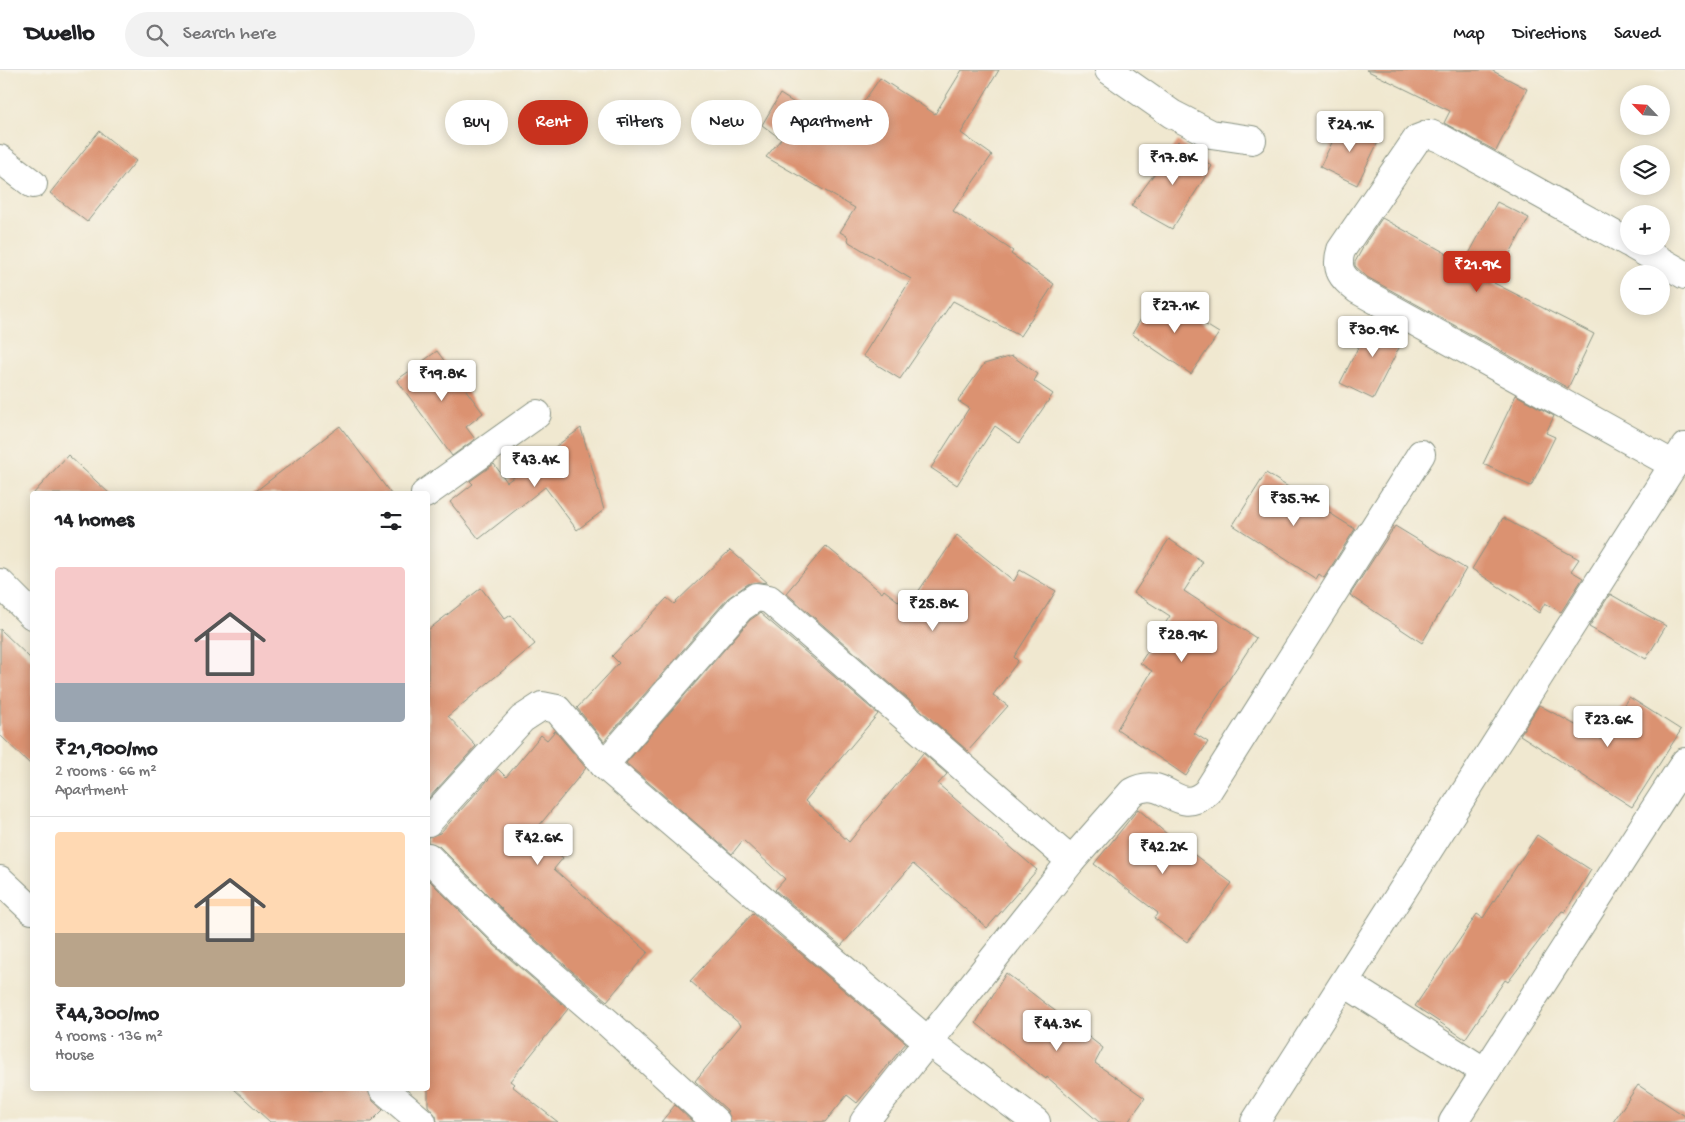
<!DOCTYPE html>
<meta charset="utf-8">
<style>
body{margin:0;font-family:"Gochi Hand",sans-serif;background:#f2f2f2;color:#202124;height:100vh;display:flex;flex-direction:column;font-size:19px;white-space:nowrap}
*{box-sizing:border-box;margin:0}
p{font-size:16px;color:#757577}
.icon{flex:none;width:28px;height:28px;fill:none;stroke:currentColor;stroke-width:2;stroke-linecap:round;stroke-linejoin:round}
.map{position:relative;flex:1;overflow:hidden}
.side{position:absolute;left:30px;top:421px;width:400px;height:600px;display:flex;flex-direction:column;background:#fff;border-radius:5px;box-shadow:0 2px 12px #0003}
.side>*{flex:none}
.banner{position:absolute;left:445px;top:30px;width:475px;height:45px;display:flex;gap:10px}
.needle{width:32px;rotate:295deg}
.buttons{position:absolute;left:1620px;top:15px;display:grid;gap:10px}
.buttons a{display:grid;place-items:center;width:50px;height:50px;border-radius:50%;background:#fff;box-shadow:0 2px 12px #0003;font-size:25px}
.price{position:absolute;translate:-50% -42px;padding:0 11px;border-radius:5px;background:#fff;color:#222;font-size:16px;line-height:32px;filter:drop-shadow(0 1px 2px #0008)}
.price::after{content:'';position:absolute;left:50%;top:30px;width:15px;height:11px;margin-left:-8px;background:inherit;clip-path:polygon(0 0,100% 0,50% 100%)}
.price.on{background:#c8321e;color:#fff}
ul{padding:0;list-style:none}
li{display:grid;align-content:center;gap:10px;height:265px;padding:0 25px}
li+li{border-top:1px solid #e0e0e0}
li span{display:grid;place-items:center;height:155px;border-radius:5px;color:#555}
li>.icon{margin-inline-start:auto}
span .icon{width:90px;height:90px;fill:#fffc;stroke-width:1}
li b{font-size:21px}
h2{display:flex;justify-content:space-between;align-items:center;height:60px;padding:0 25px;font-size:21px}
.tag{padding:0 18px;border-radius:22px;background:#fff;box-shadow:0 2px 12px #0003;font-size:18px;line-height:45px}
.tag.on{background:#c8321e;color:#fff}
header{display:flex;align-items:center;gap:30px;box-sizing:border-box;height:70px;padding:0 25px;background:#fff;border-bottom:1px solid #e0e0e0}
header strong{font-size:24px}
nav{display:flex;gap:28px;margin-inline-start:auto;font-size:18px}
.search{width:350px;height:45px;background:#f2f2f2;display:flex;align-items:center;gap:12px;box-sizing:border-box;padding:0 18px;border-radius:28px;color:#757577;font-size:19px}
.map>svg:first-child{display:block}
.building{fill:#db9271}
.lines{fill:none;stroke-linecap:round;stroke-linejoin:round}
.minor-casing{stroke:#889282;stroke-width:30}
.minor{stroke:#fff;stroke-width:28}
</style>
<header>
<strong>Dwello</strong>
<div class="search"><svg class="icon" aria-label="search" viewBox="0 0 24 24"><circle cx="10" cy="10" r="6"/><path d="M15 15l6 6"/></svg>Search here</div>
<nav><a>Map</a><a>Directions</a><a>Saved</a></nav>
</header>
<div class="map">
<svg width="1685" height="1052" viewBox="0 0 1685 1052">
<rect width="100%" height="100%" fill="#f7f3e8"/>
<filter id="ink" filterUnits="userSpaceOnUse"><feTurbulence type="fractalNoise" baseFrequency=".02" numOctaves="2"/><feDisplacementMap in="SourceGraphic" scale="10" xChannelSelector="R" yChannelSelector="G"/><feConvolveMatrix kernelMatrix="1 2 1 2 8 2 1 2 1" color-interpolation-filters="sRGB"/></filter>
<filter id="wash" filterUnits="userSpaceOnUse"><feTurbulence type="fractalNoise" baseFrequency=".0096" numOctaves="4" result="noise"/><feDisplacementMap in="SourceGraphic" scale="20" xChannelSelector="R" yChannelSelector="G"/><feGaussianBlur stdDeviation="1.12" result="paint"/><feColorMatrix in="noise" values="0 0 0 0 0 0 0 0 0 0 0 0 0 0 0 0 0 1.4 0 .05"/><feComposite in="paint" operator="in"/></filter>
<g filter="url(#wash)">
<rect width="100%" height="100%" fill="#f0e8d0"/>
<g id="blocks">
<g class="building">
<path d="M962,0h37l-38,63 31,22 -39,56 60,40 -2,3 43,30 -34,52 -67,-35 -53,78 -37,-23 48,-77 -62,-37 -2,-6 -7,-4 15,-24 -89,-51 15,-18 -19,-14 18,-31 62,39 38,-55 55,36z"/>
<path d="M1366,0h125l36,19 -31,62 -52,-28 6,-12z"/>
<path d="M1342,52l37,18 -22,45 -37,-18z"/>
<path d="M99,61l37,30 -49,61 -37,-29z"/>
<path d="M1178,71l34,25 -40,63 -41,-23z"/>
<path d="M1497,132l32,16 -35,65 100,51 -26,54 -201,-111 -12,-11v-4l11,-20 16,-24 82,45z"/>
<path d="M1156,224l63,39 -28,41 -59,-40z"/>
<path d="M1374,246l32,18 -33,65 -33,-16z"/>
<path d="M437,281l46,62 -17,14 9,12 -23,17 -55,-76z"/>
<path d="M1012,286l26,18 -4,7 19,13 -34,49 -24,-17 -38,59 -26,-17 38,-60 -11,-7 26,-37z"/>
<path d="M1516,325l38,21 -8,17 9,4 -24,49 -48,-22z"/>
<path d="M340,356l51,68h-139z"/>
<path d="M581,358l23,82 -27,20 -32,-43 -66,52 -29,-37 23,-18 -3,-3 24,-17 13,18z"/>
<path d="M68,385l42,39h-77z"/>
<path d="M1266,403l89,56 -31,49 -5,-4 -3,5 -83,-54z"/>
<path d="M1503,448l76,41 -8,12 12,7 -22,34 -16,-9 -6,10 -67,-44z"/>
<path d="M1395,456l71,43 -44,74 -72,-48z"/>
<path d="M957,465l57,46 6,-11 36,21 -42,66 4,4 -25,34 15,11 -40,45 -182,-158 40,-47 56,47 2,-3 23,18z"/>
<path d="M1169,469l34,23 -19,29 72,47 -62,95 14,9 -22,34 -69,-47 35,-58 -12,-8 30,-47 -36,-23z"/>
<path d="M730,480l38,33 -10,-1 -10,2 -20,14 -124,143 -27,-33 42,-45 -7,-7 55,-58 7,6z"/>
<path d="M481,518l24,31 6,-4 24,29 -87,72 28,30 -48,53v-169z"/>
<path d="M1610,524l56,32 -20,33 -57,-32z"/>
<path d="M760,543l118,101 -73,87 44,41 74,-89 24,21 -9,10 99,86 -50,58 -74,-64 -72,82 -66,-56 10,-11 -42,-39 -11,14 -106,-91 124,-143z"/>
<path d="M0,559l32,31v106l-32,-31z"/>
<path d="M1629,627l52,33 -49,77 -112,-72 19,-30 62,34z"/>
<path d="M555,661l31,37 -52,64 29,26 -9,11 94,83 -41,49 -90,-77 -78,-78 -11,-4v-5l12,-4 58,-64 8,8 35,-42 6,5z"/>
<path d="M1138,739l30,26 64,48 -45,59 -33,-24 4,-5 -64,-49z"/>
<path d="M1537,765l54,35 -26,42 -3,-1 -54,71 -3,-2 -40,59 -50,-33 62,-92 6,4z"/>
<path d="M428,809l67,67 73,63 -58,72 4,3 -2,2 46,36h-121l-1,-6 -8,-10z"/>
<path d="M753,843l153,130 -49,60 -10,-8 -22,27h-94l-4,-12 -32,-29 46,-56 -51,-44z"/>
<path d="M1006,903l97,75 -8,15 50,35 -17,24h-29l-52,-45 -1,2 -24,-19 -46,-37z"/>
<path d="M1638,1015l47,31v6h-72z"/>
<path d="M234,1019h134l5,12 10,9 -12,12h-101z"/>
<path d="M675,1035l18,17h-32z"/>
</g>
</g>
</g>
<g filter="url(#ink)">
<use href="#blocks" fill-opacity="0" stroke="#889282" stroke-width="1"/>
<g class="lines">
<defs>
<g id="minor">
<path d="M1109,0l63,44 39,20 41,6"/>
<path d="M0,89l33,25"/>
<path d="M1629,173l-187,-104 -12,-5 -13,5 -76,111c-6,20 1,28 17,40l316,175"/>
<path d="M1634,176l51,29"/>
<path d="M425,424l112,-80"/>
<path d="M0,513l32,32"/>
<path d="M604,695l136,-157 16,-11 13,2 302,262"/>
<path d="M428,752l94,-103 20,-13 15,3 47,56 325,277 107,80"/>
<path d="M428,787l78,78 101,87 109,100"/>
<path d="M0,810l32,30"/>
<path d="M1345,913l140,89"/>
<path d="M383,1019l39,33"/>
<path d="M864,1052l207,-261 61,-69c35,-19 44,27 75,0l214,-338"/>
<path d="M1255,1052l430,-675"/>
<path d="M1453,1052l232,-360"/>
</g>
</defs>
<use href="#minor" class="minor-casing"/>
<use href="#minor" class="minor"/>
</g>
</g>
</svg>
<div class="buttons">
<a><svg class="needle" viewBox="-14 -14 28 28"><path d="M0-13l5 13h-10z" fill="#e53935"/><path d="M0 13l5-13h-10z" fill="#757577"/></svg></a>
<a><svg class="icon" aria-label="layers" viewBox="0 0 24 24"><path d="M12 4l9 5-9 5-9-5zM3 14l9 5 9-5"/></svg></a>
<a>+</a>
<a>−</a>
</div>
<b class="price" style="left:1350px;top:83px">₹24.1K</b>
<b class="price" style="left:1173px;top:116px">₹17.8K</b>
<b class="price on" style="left:1477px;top:223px">₹21.9K</b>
<b class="price" style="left:1175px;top:264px">₹27.1K</b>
<b class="price" style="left:1373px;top:288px">₹30.9K</b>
<b class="price" style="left:442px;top:332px">₹19.8K</b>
<b class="price" style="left:535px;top:418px">₹43.4K</b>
<b class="price" style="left:1294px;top:457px">₹35.7K</b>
<b class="price" style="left:933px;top:562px">₹25.8K</b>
<b class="price" style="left:1182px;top:593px">₹28.9K</b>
<b class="price" style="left:1608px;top:678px">₹23.6K</b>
<b class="price" style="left:538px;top:796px">₹42.6K</b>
<b class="price" style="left:1163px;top:805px">₹42.2K</b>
<b class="price" style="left:1057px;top:982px">₹44.3K</b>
<div class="banner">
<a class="tag">Buy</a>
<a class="tag on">Rent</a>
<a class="tag">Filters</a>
<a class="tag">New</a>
<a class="tag">Apartment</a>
</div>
<section class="side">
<h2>14 homes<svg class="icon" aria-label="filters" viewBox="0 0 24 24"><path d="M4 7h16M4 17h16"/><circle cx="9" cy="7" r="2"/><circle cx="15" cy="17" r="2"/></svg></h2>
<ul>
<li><span style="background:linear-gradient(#f6c9c9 75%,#9aa5b1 0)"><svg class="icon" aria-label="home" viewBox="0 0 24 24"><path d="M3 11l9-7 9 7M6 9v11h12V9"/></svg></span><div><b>₹21,900/mo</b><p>2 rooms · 66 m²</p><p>Apartment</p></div></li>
<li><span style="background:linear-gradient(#ffd9b3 65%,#b9a48a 0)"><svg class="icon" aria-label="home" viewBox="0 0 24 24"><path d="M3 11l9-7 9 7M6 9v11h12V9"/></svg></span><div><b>₹44,300/mo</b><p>4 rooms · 136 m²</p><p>House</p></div></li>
</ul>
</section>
</div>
